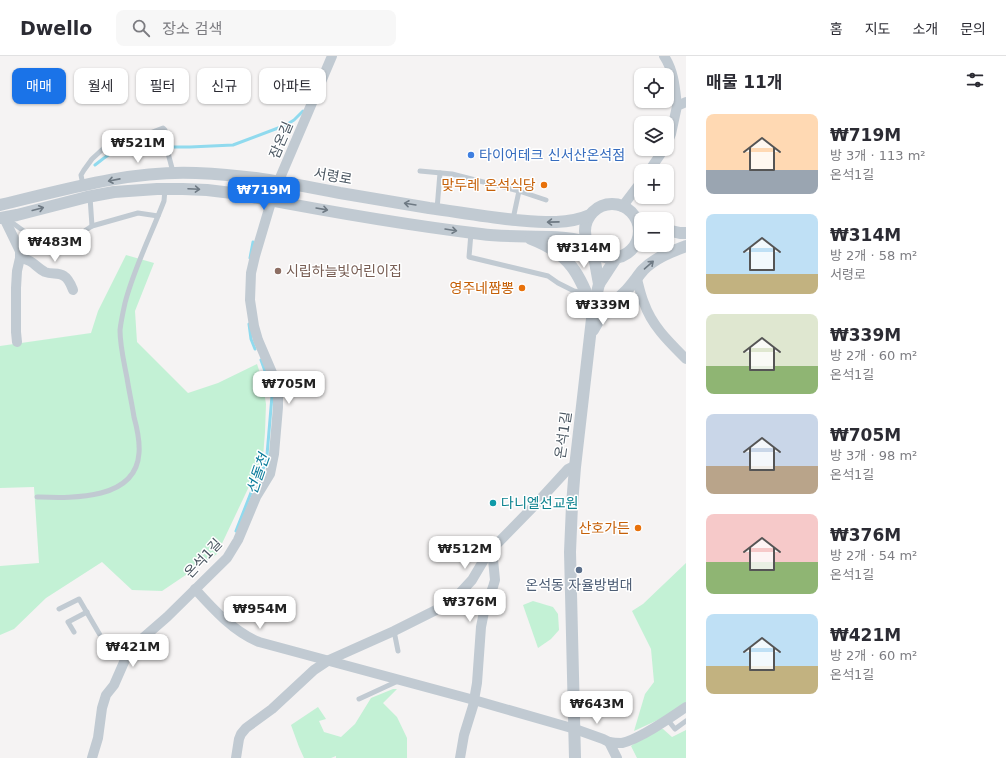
<!DOCTYPE html>
<html lang="ko">
<meta charset="utf-8">
<style>
body{margin:0;font-family:"DejaVu Sans","Noto Sans KR",sans-serif;background:#f7f7f7;color:#2b2b33;height:100vh;display:flex;flex-direction:column;font-size:15px;white-space:nowrap}
*{box-sizing:border-box;margin:0}
p{font-size:13px;color:#7c7c81}
.icon{flex:none;width:22px;height:22px;fill:none;stroke:currentColor;stroke-width:2;stroke-linecap:round;stroke-linejoin:round}
.map{position:relative;flex:1;overflow:hidden}
.sheet{display:flex;flex-direction:column;background:#fff;width:320px}
.sheet>*{flex:none}
.top-card{position:absolute;left:12px;top:12px;width:380px;height:36px;display:flex;gap:8px}
.tools{position:absolute;left:634px;top:12px;display:grid;gap:8px}
.tools a{display:grid;place-items:center;width:40px;height:40px;border-radius:8px;background:#fff;box-shadow:0 1px 3px #0004;font-size:20px}
.price{position:absolute;translate:-50% -34px;padding:0 9px;border-radius:8px;background:#fff;color:#222;font-size:13px;line-height:26px;filter:drop-shadow(0 1px 2px #0008)}
.price::after{content:'';position:absolute;left:50%;top:24px;width:12px;height:9px;margin-left:-6px;background:inherit;clip-path:polygon(0 0,100% 0,50% 100%)}
.price.on{background:#1a73e8;color:#fff}
ul{padding:0;list-style:none}
li{display:flex;align-items:center;gap:12px;height:100px;padding:0 20px}
li span{display:grid;place-items:center;flex:none;width:112px;height:80px;border-radius:8px;color:#555}
li>.icon{margin-inline-start:auto}
span .icon{width:48px;height:48px;fill:#fffc;stroke-width:1}
li b{font-size:17px}
h2{display:flex;justify-content:space-between;align-items:center;height:48px;padding:0 20px;font-size:17px}
.pill{padding:0 14px;border-radius:8px;background:#fff;box-shadow:0 1px 3px #0004;font-size:14px;line-height:36px}
.pill.on{background:#1a73e8;color:#fff}
header{display:flex;align-items:center;gap:24px;box-sizing:border-box;height:56px;padding:0 20px;background:#fff;border-bottom:1px solid #e1e1e2}
header strong{font-size:19px}
nav{display:flex;gap:22px;margin-inline-start:auto;font-size:14px}
.search{width:280px;height:36px;background:#f7f7f7;display:flex;align-items:center;gap:10px;box-sizing:border-box;padding:0 14px;border-radius:8px;color:#7c7c81;font-size:15px}
main{display:flex;flex:1;min-height:0}
.map>svg:first-child{display:block}
.green{fill:#c3f1d5}
.lines{fill:none;stroke-linecap:round;stroke-linejoin:round}
.stream{stroke:#90daee;stroke-width:3}
.service{stroke:#c1cad2;stroke-width:5}
.minor{stroke:#c1cad2;stroke-width:10}
.tertiary{stroke:#c1cad2;stroke-width:12}
.oneway{stroke:#6e7983}
.shop-dot{fill:#3f7fe0;stroke:#fff;stroke-width:1.5}
.food-dot{fill:#e8710a;stroke:#fff;stroke-width:1.5}
.education-dot{fill:#8d6e63;stroke:#fff;stroke-width:1.5}
.culture-dot{fill:#0f9aa8;stroke:#fff;stroke-width:1.5}
.service-dot{fill:#5c6f8a;stroke:#fff;stroke-width:1.5}
.labels{text-anchor:middle;dominant-baseline:central;stroke-width:3;stroke-linejoin:round;paint-order:stroke}
.street-label{font-size:14px;fill:#4a5661;stroke:#fff}
.shop-label{font-size:14px;fill:#366cbe;stroke:#fff;text-anchor:start}
.food-label{font-size:14px;fill:#c56008;stroke:#fff;text-anchor:end}
.education-label{font-size:14px;fill:#785e54;stroke:#fff;text-anchor:start}
.culture-label{font-size:14px;fill:#0d838f;stroke:#fff;text-anchor:start}
.service-label{font-size:14px;fill:#4e5e75;stroke:#fff}
.water-label{font-size:15px;font-style:italic;fill:#0c7c9b;stroke:#fff}
</style>
<header>
<strong>Dwello</strong>
<div class="search"><svg class="icon" aria-label="search" viewBox="0 0 24 24"><circle cx="10" cy="10" r="6"/><path d="M15 15l6 6"/></svg>장소 검색</div>
<nav><a>홈</a><a>지도</a><a>소개</a><a>문의</a></nav>
</header>
<main>
<div class="map">
<svg width="686" height="702" viewBox="0 0 686 702">
<rect width="100%" height="100%" fill="#f5f3f3"/>
<g class="green">
<path d="M126,199l28,8 -19,48 2,31 51,51 30,-10 39,-19 5,15 4,25 -1,28 -2,25 -46,97 -55,37 -30,-1 -30,-28 -56,36 -32,31 -14,6v-69l39,-3 -5,-76 -34,1v-142l91,-13 7,-22z"/>
<path d="M686,507v139l-13,11 -39,18 11,-37 9,-12 -3,-33 -19,-38 11,-7z"/>
<path d="M533,545l20,6 5,7 1,16 -8,9 -13,9 -15,-43z"/>
<path d="M393,633h4l-14,14 14,14 10,21v20h-71v-2l-5,2h-27l-5,-11 -8,-22 27,-18 8,12 -7,2 5,11 17,5 14,-13 16,-26z"/>
<path d="M655,673h8l9,8 14,-7v28h-49l-6,-12z"/>
</g>
<g class="lines">
<g class="stream">
<path d="M95,109l9,-7 9,-6 16,-5h61l43,-2 53,-20 8,-5 9,-9"/>
<path d="M250,202l3,-16"/>
<path d="M249,268l2,15 4,10"/>
<path d="M236,475l18,-46 11,-20 2,-10 5,-59 -2,-11 -9,-25"/>
</g>
<g class="service">
<path d="M420,115l32,3 67,17 27,9"/>
<path d="M83,129l-2,-10 3,-5 8,-11 13,-12 11,-8 12,-4 22,-2 13,-5 2,2 3,23 5,19"/>
<path d="M437,153l3,-36"/>
<path d="M7,163l32,23 44,-10 9,-6 -2,-29"/>
<path d="M513,163l6,-28"/>
<path d="M92,170l46,-13 20,3"/>
<path d="M471,177l-2,24 79,19 10,7 16,8 10,2"/>
<path d="M39,186l9,8 33,-6 2,-12"/>
<path d="M37,441c34,1 99,4 102,-44 1,-12 -2,-25 -5,-36 -2,-13 -5,-26 -7,-39 -3,-16 -7,-32 -7,-48 1,-9 3,-18 5,-27 9,-35 26,-68 39,-102l1,-12"/>
<path d="M59,553l20,-10 21,36"/>
<path d="M394,575l4,20"/>
<path d="M74,576l-6,-10 19,-10"/>
<path d="M359,643l39,-18"/>
<path d="M667,663l8,10 11,-8"/>
</g>
<g class="minor">
<path d="M664,0c10,15 11,32 13,50"/>
<path d="M667,88l4,-10 6,-28 9,-4"/>
<path d="M649,115l15,-22"/>
<path d="M622,151l19,-25"/>
<path d="M4,162l16,33v7l-3,13 -1,17v44l1,10"/>
<path d="M20,202c14,2 15,9 25,14 7,3 13,0 19,4 5,3 7,9 9,14"/>
<path d="M637,223c2,8 4,17 7,24 8,23 25,39 42,56"/>
<path d="M195,533c18,20 39,43 64,53l215,58 101,29 28,10 6,3"/>
<path d="M92,702l6,-20 4,-30 4,-13 8,-10 14,-32 16,-16 23,-20 60,-59 11,-18 18,-43 14,-23 4,-20 4,-47v-12l-1,-6 -4,-14 -15,-35 -4,-14 -4,-26 1,-27 4,-17 19,-64 58,-136"/>
<path d="M236,702l3,-19 2,-5 5,-6 26,-19 42,-39 15,-10 65,-29 50,-25 16,-13 12,-13 16,-27 47,-48 33,-36 4,-2h3"/>
<path d="M460,702l4,-23 9,-29 4,-23 4,-56 3,-15 9,-25 2,-7 -3,-31"/>
<path d="M617,702l-8,-16c5,1 9,1 13,1 18,-4 48,-25 64,-36"/>
</g>
<g class="tertiary">
<circle cx="612" cy="175" r="27"/>
<path d="M0,149c63,-15 131,-35 196,-32 22,1 45,3 66,6 26,4 52,9 78,14 30,5 59,10 89,15 29,4 58,9 87,12 25,2 51,5 74,-5"/>
<path d="M0,162l17,-3 70,-18 27,-5 43,-3h26l24,1 25,3c82,16 166,31 249,41 35,5 72,-1 106,8"/>
<path d="M667,174l13,3h6"/>
<path d="M531,183c39,15 48,34 62,71"/>
<path d="M599,228l17,-26"/>
<path d="M593,274c8,-16 20,-26 32,-38 7,-7 12,-15 18,-22 12,-12 27,-18 43,-24"/>
<path d="M575,702l-5,-206 2,-47 3,-38 18,-157 6,-26 -6,-33"/>
</g>
</g>
<defs><path id="oneway-shaft" d="M-6 0H5M1.5-3L5.5 0L1.5 3" fill="none" stroke-width="1.6" stroke-linecap="round" stroke-linejoin="round"/></defs>
<g class="oneway">
<use href="#oneway-shaft" transform="translate(114 124) rotate(169)"/>
<use href="#oneway-shaft" transform="translate(194 133) rotate(3)"/>
<use href="#oneway-shaft" transform="translate(410 148) rotate(-171)"/>
<use href="#oneway-shaft" transform="translate(38 153) rotate(-15)"/>
<use href="#oneway-shaft" transform="translate(322 153) rotate(10)"/>
<use href="#oneway-shaft" transform="translate(553 166) rotate(179)"/>
<use href="#oneway-shaft" transform="translate(451 174) rotate(9)"/>
<use href="#oneway-shaft" transform="translate(649 209) rotate(-41)"/>
</g>
<circle class="shop-dot" cx="471" cy="99" r="4"/>
<g class="food-dot">
<circle cx="544" cy="129" r="4"/>
<circle cx="522" cy="232" r="4"/>
<circle cx="638" cy="472" r="4"/>
</g>
<circle class="education-dot" cx="278" cy="215" r="4"/>
<circle class="culture-dot" cx="493" cy="447" r="4"/>
<circle class="service-dot" cx="579" cy="514" r="4"/>
<g class="labels">
<g class="street-label">
<text transform="translate(281 84) rotate(-67)">잠온길</text>
<text transform="translate(333 120) rotate(10)">서령로</text>
<text transform="translate(563 379) rotate(-82)">온석1길</text>
<text transform="translate(203 502) rotate(-47)">온석1길</text>
</g>
<g class="shop-label">
<text x="479" y="99">타이어테크 신서산온석점</text>
</g>
<g class="food-label">
<text x="536" y="129">맞두레 온석식당</text>
<text x="514" y="232">영주네짬뽕</text>
<text x="630" y="472">산호가든</text>
</g>
<g class="education-label">
<text x="286" y="215">시립하늘빛어린이집</text>
</g>
<g class="culture-label">
<text x="501" y="447">다니엘선교원</text>
</g>
<g class="service-label">
<text x="579" y="529">온석동 자율방범대</text>
</g>
<g class="water-label">
<text transform="translate(258 418) rotate(-71)">선돌천</text>
</g>
</g>
</svg>
<div class="tools">
<a><svg class="icon" aria-label="locate" viewBox="0 0 24 24"><circle cx="12" cy="12" r="6"/><path d="M12 2v4M12 18v4M2 12h4M18 12h4"/></svg></a>
<a><svg class="icon" aria-label="layers" viewBox="0 0 24 24"><path d="M12 4l9 5-9 5-9-5zM3 14l9 5 9-5"/></svg></a>
<a>+</a>
<a>−</a>
</div>
<b class="price" style="left:138px;top:108px">₩521M</b>
<b class="price on" style="left:264px;top:155px">₩719M</b>
<b class="price" style="left:55px;top:207px">₩483M</b>
<b class="price" style="left:584px;top:213px">₩314M</b>
<b class="price" style="left:603px;top:270px">₩339M</b>
<b class="price" style="left:289px;top:349px">₩705M</b>
<b class="price" style="left:465px;top:514px">₩512M</b>
<b class="price" style="left:470px;top:567px">₩376M</b>
<b class="price" style="left:260px;top:574px">₩954M</b>
<b class="price" style="left:133px;top:612px">₩421M</b>
<b class="price" style="left:597px;top:669px">₩643M</b>
<div class="top-card">
<a class="pill on">매매</a>
<a class="pill">월세</a>
<a class="pill">필터</a>
<a class="pill">신규</a>
<a class="pill">아파트</a>
</div>
</div>
<section class="sheet">
<h2>매물 11개<svg class="icon" aria-label="filters" viewBox="0 0 24 24"><path d="M4 7h16M4 17h16"/><circle cx="9" cy="7" r="2"/><circle cx="15" cy="17" r="2"/></svg></h2>
<ul>
<li><span style="background:linear-gradient(#ffd9b3 70%,#9aa5b1 0)"><svg class="icon" aria-label="home" viewBox="0 0 24 24"><path d="M3 11l9-7 9 7M6 9v11h12V9"/></svg></span><div><b>₩719M</b><p>방 3개 · 113 m²</p><p>온석1길</p></div></li>
<li><span style="background:linear-gradient(#bfe0f5 75%,#c2b280 0)"><svg class="icon" aria-label="home" viewBox="0 0 24 24"><path d="M3 11l9-7 9 7M6 9v11h12V9"/></svg></span><div><b>₩314M</b><p>방 2개 · 58 m²</p><p>서령로</p></div></li>
<li><span style="background:linear-gradient(#dfe7d0 65%,#8fb573 0)"><svg class="icon" aria-label="home" viewBox="0 0 24 24"><path d="M3 11l9-7 9 7M6 9v11h12V9"/></svg></span><div><b>₩339M</b><p>방 2개 · 60 m²</p><p>온석1길</p></div></li>
<li><span style="background:linear-gradient(#c9d6e8 65%,#b9a48a 0)"><svg class="icon" aria-label="home" viewBox="0 0 24 24"><path d="M3 11l9-7 9 7M6 9v11h12V9"/></svg></span><div><b>₩705M</b><p>방 3개 · 98 m²</p><p>온석1길</p></div></li>
<li><span style="background:linear-gradient(#f6c9c9 60%,#8fb573 0)"><svg class="icon" aria-label="home" viewBox="0 0 24 24"><path d="M3 11l9-7 9 7M6 9v11h12V9"/></svg></span><div><b>₩376M</b><p>방 2개 · 54 m²</p><p>온석1길</p></div></li>
<li><span style="background:linear-gradient(#bfe0f5 65%,#c2b280 0)"><svg class="icon" aria-label="home" viewBox="0 0 24 24"><path d="M3 11l9-7 9 7M6 9v11h12V9"/></svg></span><div><b>₩421M</b><p>방 2개 · 60 m²</p><p>온석1길</p></div></li>
</ul>
</section>
</main>
